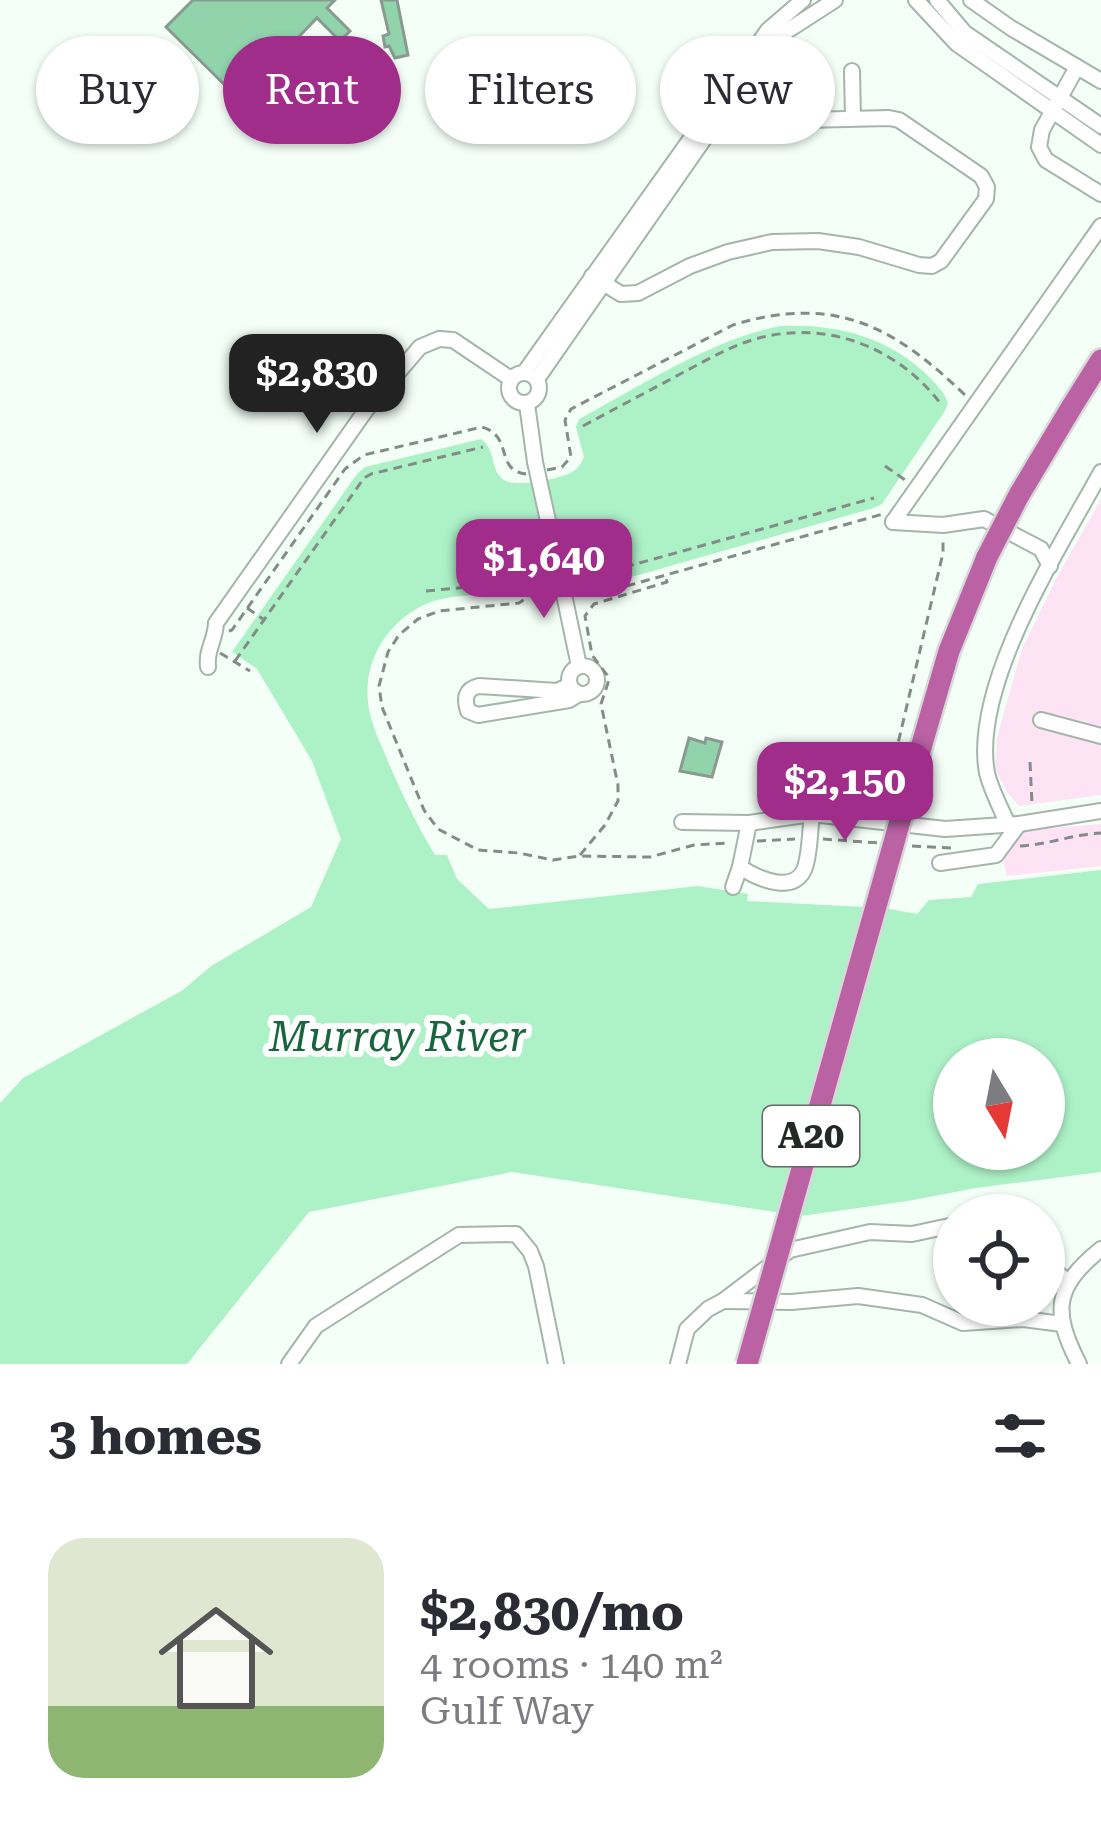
<!DOCTYPE html>
<meta charset="utf-8">
<style>
body{margin:0;font-family:"Roboto Serif",serif;background:#f2f2f3;color:#2b2b33;height:100vh;display:flex;flex-direction:column;font-size:45px;white-space:nowrap}
*{box-sizing:border-box;margin:0}
p{font-size:39px;color:#7c7c81}
.icon{flex:none;width:66px;height:66px;fill:none;stroke:currentColor;stroke-width:2;stroke-linecap:round;stroke-linejoin:round}
.map{position:relative;height:1364px;overflow:hidden}
.side{display:flex;flex-direction:column;background:#fff;flex:1}
.side>*{flex:none}
.guide{position:absolute;left:36px;top:36px;width:1029px;height:108px;display:flex;gap:24px}
.needle{width:78px;rotate:170deg}
.buttons{position:absolute;left:933px;top:1038px;display:grid;gap:24px}
.buttons a{display:grid;place-items:center;width:132px;height:132px;border-radius:50%;background:#fff;box-shadow:0 3px 9px #0004;font-size:60px}
.price{position:absolute;translate:-50% -102px;padding:0 27px;border-radius:24px;background:#9f2d89;color:#fff;font-size:39px;line-height:78px;filter:drop-shadow(0 3px 6px #0008)}
.price::after{content:'';position:absolute;left:50%;top:72px;width:36px;height:27px;margin-left:-18px;background:inherit;clip-path:polygon(0 0,100% 0,50% 100%)}
.price.active{background:#222;color:#fff}
ul{padding:0;list-style:none}
li{display:flex;align-items:center;gap:36px;height:300px;padding:0 48px}
li+li{border-top:3px solid #e1e1e2}
li span{display:grid;place-items:center;flex:none;width:336px;height:240px;border-radius:36px;color:#555}
li>.icon{margin-inline-start:auto}
span .icon{width:144px;height:144px;fill:#fffc;stroke-width:1}
li b{font-size:51px}
h2{display:flex;justify-content:space-between;align-items:center;height:144px;padding:0 48px;font-size:51px}
.tag{padding:0 42px;border-radius:54px;background:#fff;box-shadow:0 3px 9px #0004;font-size:42px;line-height:108px}
.tag.active{background:#9f2d89;color:#fff}
.map>svg:first-child{display:block}
.green{fill:#fee3f5}
.water{fill:#adf1c7;fill-rule:evenodd}
.building{fill:#91d4ac;stroke:#8a9a90;stroke-width:3}
.lines{fill:none;stroke-linecap:round;stroke-linejoin:round}
.minor-casing{stroke:#a4b5aa;stroke-width:18}
.highway-casing{stroke:#d7d9d8;stroke-width:26}
.path{stroke:#838c87;stroke-width:3;stroke-dasharray:9 6;stroke-linecap:butt}
.minor{stroke:#fff;stroke-width:14}
.highway{stroke:#ba62a4;stroke-width:21}
.minor-bridge-casing{stroke:#a4b5aa;stroke-width:18;stroke-linecap:butt}
.highway-bridge-casing{stroke:#d7d9d8;stroke-width:26;stroke-linecap:butt}
.minor-bridge{stroke:#fff;stroke-width:14}
.highway-bridge{stroke:#ba62a4;stroke-width:21}
.labels{text-anchor:middle;dominant-baseline:central;stroke-width:12;stroke-linejoin:round;paint-order:stroke}
.shield{fill:#fff;stroke:#656a67;stroke-width:3}
.shield-label{font-size:36px;font-weight:bold;fill:#232a26}
.water-label{font-size:42px;font-style:italic;fill:#196540;stroke:#fff}
</style>
<div class="map">
<svg width="1101" height="1364" viewBox="0 0 1101 1364">
<rect width="100%" height="100%" fill="#f4fff8"/>
<g class="green">
<path d="M1101,499v296l-82,11 -12,-14 -12,-23 2,-32 25,-88 34,-70z"/>
<path d="M1101,824v42l-95,10 -5,-44z"/>
</g>
<path class="water" d="M780,326c54,-2 104,9 145,47 9,9 19,18 23,30l-3,8 -63,93 -8,4 -260,74 -7,-2c-3,-8 -5,-21 -10,-28 -10,-16 -62,-6 -72,8 -6,8 -5,19 -5,28l-5,4c-28,3 -65,1 -91,13 -44,21 -67,69 -52,116 4,15 12,29 17,43 14,32 28,61 46,91h12l10,24 32,30 209,-23 50,8 -1,7 137,7 33,6 12,-14 42,-3 7,-13 123,-14v302l-125,16 -68,13 -107,15 -289,-44 -203,40 -122,152h-187v-261l23,-25 160,-88 28,-24 100,-59 30,-68 -29,-78 -55,-92 -25,-17 125,-178 8,-7 116,-28c16,11 8,31 23,41 11,8 56,-1 68,-8 8,-5 7,-6 12,-15l-8,-30 3,-8c64,-34 129,-78 201,-93zM954,1059h90v90h-90z"/>
<g class="building">
<path d="M193,0h142l-8,8 23,23 -10,10 -23,-23 -35,36 38,27 -14,19 -6,-4 -25,30 -36,-30 -1,2 -72,-71z"/>
<path d="M381,0h16l11,55 -13,3 -6,-12 -4,1 -2,-11 6,-2z"/>
<path d="M689,738l16,5 1,-5 16,4 -10,35 -32,-6z"/>
</g>
<g class="lines">
<defs>
<g id="minor">
<path d="M916,0l41,44 144,101"/>
<path d="M937,0l28,33 136,93"/>
<path d="M971,0l40,28 90,53"/>
<path d="M1077,67l-35,63 -3,17 7,13 55,34"/>
<path d="M852,71l1,47"/>
<path d="M592,276l29,18 17,-1 52,-27 38,-14 44,-10 46,-1 41,6 60,18 13,1 9,-5 45,-62 1,-12 -6,-11 -82,-56 -10,-2 -128,3 -40,-25"/>
<circle cx="524" cy="388" r="15"/>
<path d="M524,373l244,-343 35,-30"/>
<path d="M537,379l236,-339 62,-40"/>
<path d="M527,404l8,58"/>
<path d="M893,522l208,-296"/>
<path d="M893,522l50,3 41,-6 57,30 9,17"/>
<path d="M558,566l21,100"/>
<circle cx="583" cy="680" r="14"/>
<path d="M208,667c-2,-18 7,-25 8,-44l150,-213 54,-63 19,-8 14,1 58,39"/>
<path d="M570,685l-13,6 -78,-5c-14,3 -15,13 -11,25l10,4 91,-15 10,-6"/>
<path d="M1041,720l60,16"/>
<path d="M812,814c-2,16 -2,35 -6,50 -8,33 -48,15 -66,3l9,-44 63,-9 133,15 74,-5 82,-13"/>
<path d="M682,822l67,1"/>
<path d="M1008,825c-7,-17 -17,-35 -21,-52 -16,-88 72,-224 114,-301"/>
<path d="M940,863l56,-8 23,-31"/>
<path d="M733,887l7,-20"/>
<path d="M1044,1261l25,22"/>
<path d="M723,1301l68,1 67,-6 64,9 41,18 60,-4 39,5"/>
<path d="M289,1364l27,-38 143,-91 57,-1 14,17 6,15 20,98"/>
<path d="M678,1364l9,-35 21,-20 15,-8 67,-51 80,-18 42,2 42,-9"/>
<path d="M1079,1364c-27,-53 -25,-77 22,-115"/>
</g>
<g id="highway">
<path d="M1071,408l30,-48"/>
<path d="M911,782l38,-131 38,-94"/>
</g>
</defs>
<use href="#minor" class="minor-casing"/>
<use href="#highway" class="highway-casing"/>
<g class="path">
<path d="M583,426c33,-18 66,-35 99,-53 25,-13 50,-28 77,-35 70,-18 139,10 182,66"/>
<path d="M885,466l23,16"/>
<path d="M547,470l15,-3 9,-10 -6,-37 6,-11 162,-84c102,-31 161,1 234,72"/>
<path d="M569,553c33,2 14,36 47,36l267,-75"/>
<path d="M542,560c-15,13 -4,32 -23,43l-80,8 -21,8 -19,16 -11,17 -9,34 3,21 42,103 14,19 40,21 41,3 34,7 26,-4 71,1 44,-12 35,-2"/>
<path d="M596,575l278,-77"/>
<path d="M426,591l106,-10"/>
<path d="M247,608l16,11"/>
<path d="M229,631l3,-1 113,-161 19,-14 118,-28c32,9 12,43 44,47"/>
<path d="M220,653l30,18"/>
<path d="M235,661l129,-183 7,-4 112,-27"/>
<path d="M895,756l48,-203v-14"/>
<path d="M1030,762l2,42"/>
<path d="M823,839l56,4"/>
<path d="M757,841l38,-2"/>
<path d="M912,846l39,2"/>
<path d="M1020,846c28,-1 53,-12 81,-13"/>
<path d="M580,855l25,-30 13,-24v-16l-17,-81 7,-21 -1,-8 -15,-20 -7,-39 9,-12 73,-22 -1,-4"/>
</g>
<use href="#minor" class="minor"/>
<use href="#highway" class="highway"/>
<defs>
<path id="minor-bridge" d="M535,462l23,104"/>
<g id="highway-bridge">
<path d="M987,557l32,-62 52,-87"/>
<path d="M747,1364l164,-582"/>
</g>
</defs>
<use href="#minor-bridge" class="minor-bridge-casing"/>
<use href="#highway-bridge" class="highway-bridge-casing"/>
<use href="#minor-bridge" class="minor-bridge"/>
<use href="#highway-bridge" class="highway-bridge"/>
</g>
<g class="labels">
<rect class="shield" x="763" y="1106" width="96" height="60" rx="9"/>
<g class="shield-label">
<text x="811" y="1136">A20</text>
</g>
<g class="water-label">
<text x="398" y="1036">Murray River</text>
</g>
</g>
</svg>
<div class="buttons">
<a><svg class="needle" viewBox="-14 -14 28 28"><path d="M0-13l5 13h-10z" fill="#e53935"/><path d="M0 13l5-13h-10z" fill="#7c7c81"/></svg></a>
<a><svg class="icon" aria-label="locate" viewBox="0 0 24 24"><circle cx="12" cy="12" r="6"/><path d="M12 2v4M12 18v4M2 12h4M18 12h4"/></svg></a>
</div>
<b class="price active" style="left:317px;top:436px">$2,830</b>
<b class="price" style="left:544px;top:621px">$1,640</b>
<b class="price" style="left:845px;top:844px">$2,150</b>
<div class="guide">
<a class="tag">Buy</a>
<a class="tag active">Rent</a>
<a class="tag">Filters</a>
<a class="tag">New</a>
</div>
</div>
<section class="side">
<h2>3 homes<svg class="icon" aria-label="filters" viewBox="0 0 24 24"><path d="M4 7h16M4 17h16"/><circle cx="9" cy="7" r="2"/><circle cx="15" cy="17" r="2"/></svg></h2>
<ul>
<li><span style="background:linear-gradient(#dfe7d0 70%,#8fb573 0)"><svg class="icon" aria-label="home" viewBox="0 0 24 24"><path d="M3 11l9-7 9 7M6 9v11h12V9"/></svg></span><div><b>$2,830/mo</b><p>4 rooms · 140 m²</p><p>Gulf Way</p></div></li>
</ul>
</section>
